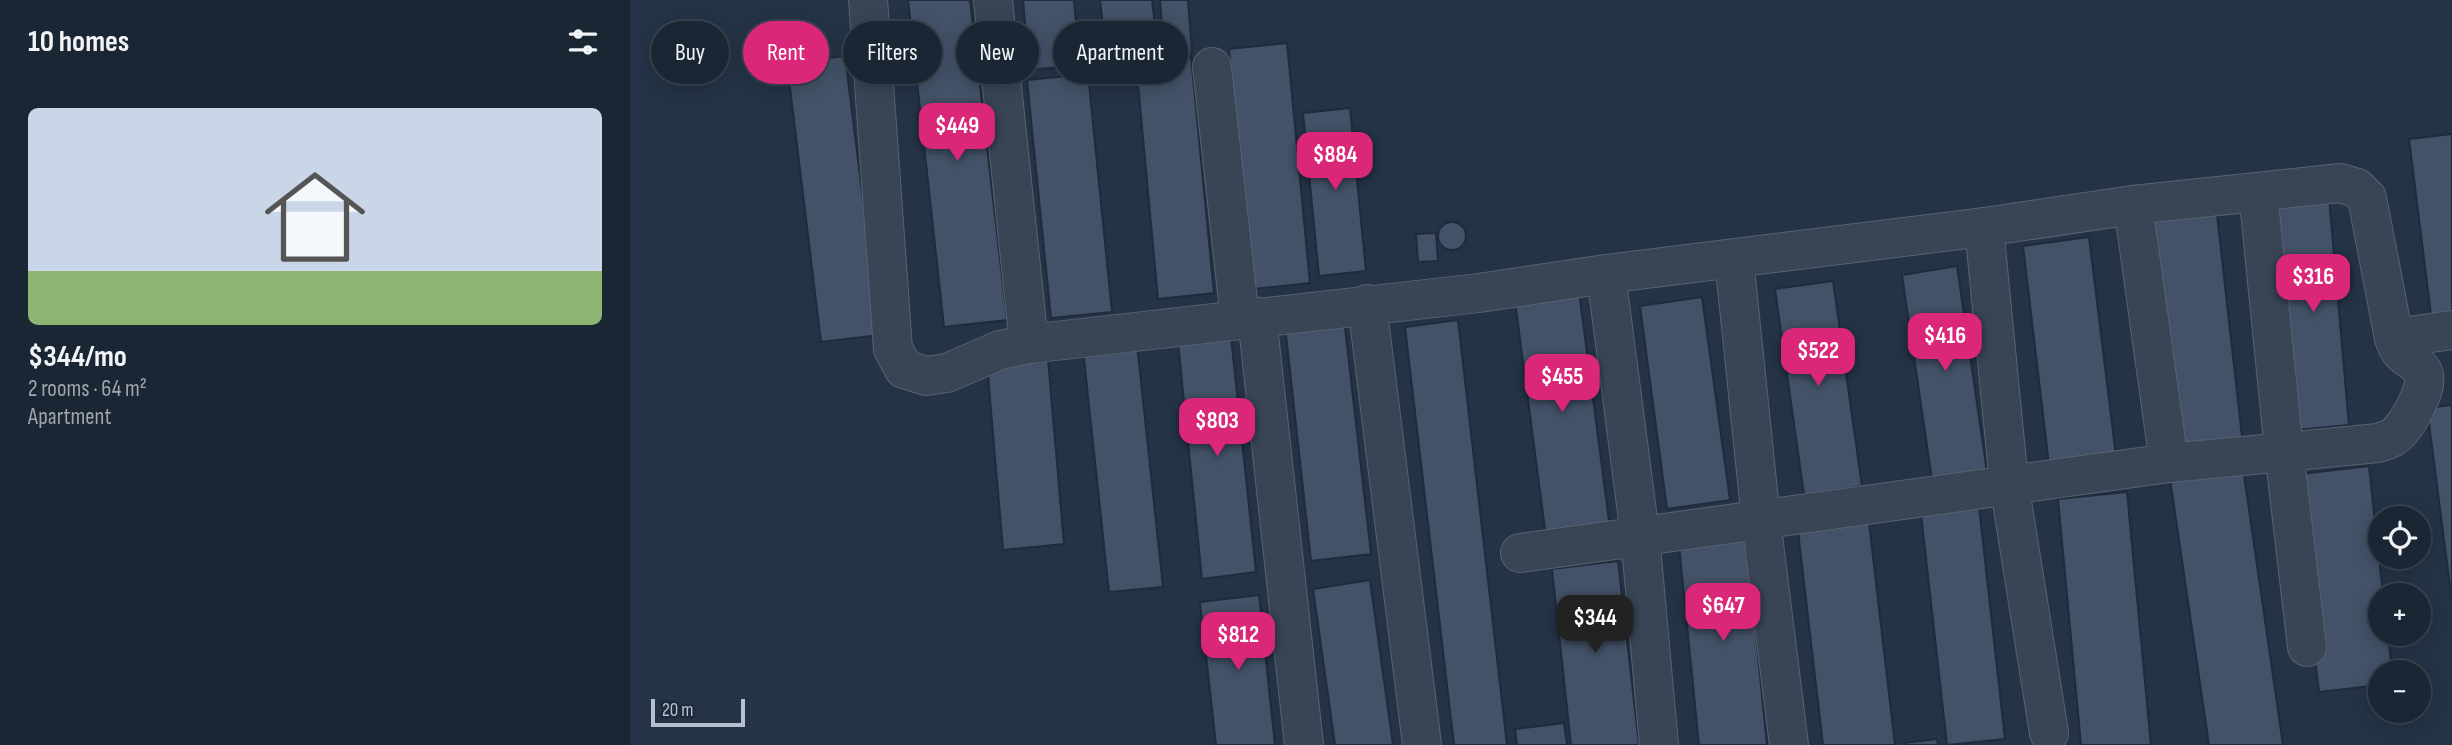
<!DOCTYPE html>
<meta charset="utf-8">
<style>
body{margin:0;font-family:"Sofia Sans Condensed",sans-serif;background:#283240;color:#f1f3f6;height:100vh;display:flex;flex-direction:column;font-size:26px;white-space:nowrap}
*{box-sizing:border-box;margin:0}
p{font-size:23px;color:#a0a5ac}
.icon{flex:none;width:38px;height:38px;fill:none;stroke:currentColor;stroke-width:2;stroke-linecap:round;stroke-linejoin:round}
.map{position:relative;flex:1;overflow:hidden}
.sheet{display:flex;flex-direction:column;background:#1b2634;width:630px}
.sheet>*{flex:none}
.top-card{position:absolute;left:21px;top:21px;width:665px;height:63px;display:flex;gap:14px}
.tools{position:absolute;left:1738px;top:506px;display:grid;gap:14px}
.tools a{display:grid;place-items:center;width:63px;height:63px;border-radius:50%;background:#1b2634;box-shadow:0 4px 18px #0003,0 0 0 2px #39434f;font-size:35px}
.scale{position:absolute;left:21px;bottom:18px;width:94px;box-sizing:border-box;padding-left:7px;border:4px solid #b7c0ce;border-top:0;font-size:19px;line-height:24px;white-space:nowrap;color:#b7c0ce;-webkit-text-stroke:5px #1e293a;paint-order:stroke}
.price{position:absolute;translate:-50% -60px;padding:0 16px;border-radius:14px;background:#db2777;color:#fff;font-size:23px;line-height:46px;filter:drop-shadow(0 2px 4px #0008)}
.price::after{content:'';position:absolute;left:50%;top:42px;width:21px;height:16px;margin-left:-10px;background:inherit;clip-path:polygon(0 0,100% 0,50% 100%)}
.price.active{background:#222;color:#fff}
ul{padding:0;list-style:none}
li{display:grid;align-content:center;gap:14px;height:371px;padding:0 28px}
li span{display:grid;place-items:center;height:217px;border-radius:10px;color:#555}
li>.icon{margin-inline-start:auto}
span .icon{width:126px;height:126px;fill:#fffc;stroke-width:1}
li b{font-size:30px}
h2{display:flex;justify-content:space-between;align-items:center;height:84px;padding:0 28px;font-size:30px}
.chip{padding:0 24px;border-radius:32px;background:#1b2634;box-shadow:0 4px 18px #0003,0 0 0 2px #39434f;font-size:24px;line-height:63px}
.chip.active{background:#db2777;color:#fff}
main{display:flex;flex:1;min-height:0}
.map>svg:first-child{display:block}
.building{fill:#435268;stroke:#202b3c;stroke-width:2}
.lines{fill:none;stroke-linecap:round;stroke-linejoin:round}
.minor-casing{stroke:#586272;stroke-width:40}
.minor{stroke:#394555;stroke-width:38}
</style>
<main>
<section class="sheet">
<h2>10 homes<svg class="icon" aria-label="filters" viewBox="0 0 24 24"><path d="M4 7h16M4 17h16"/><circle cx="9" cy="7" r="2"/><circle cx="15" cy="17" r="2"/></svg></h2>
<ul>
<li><span style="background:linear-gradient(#c9d6e8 75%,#8fb573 0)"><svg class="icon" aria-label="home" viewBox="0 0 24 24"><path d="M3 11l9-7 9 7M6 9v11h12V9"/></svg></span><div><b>$344/mo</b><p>2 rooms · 64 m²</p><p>Apartment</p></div></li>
</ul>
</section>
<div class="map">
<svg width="1822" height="745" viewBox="0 0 1822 745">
<rect width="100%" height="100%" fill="#243346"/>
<g class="building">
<path d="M278,0h62l37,320 -63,7z"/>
<path d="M393,0h51l6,65 -51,5z"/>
<path d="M470,0h52l7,57 -52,6z"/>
<path d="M530,0h28l4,53 -27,3z"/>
<path d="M657,43l23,240 -58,6 -23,-240z"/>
<path d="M215,56l35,279 -59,7 -34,-279z"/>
<path d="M561,57l23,236 -56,6 -22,-236z"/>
<path d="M458,74l24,238 -61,6 -24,-238z"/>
<path d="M720,108l16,163 -47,5 -16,-163z"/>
<path d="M1822,134v178l-21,3 -22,-176z"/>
<path d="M1699,198l20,227 -53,5 -19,-228z"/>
<path d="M1587,214l26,232 -66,8 -26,-232z"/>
<circle cx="822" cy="236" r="14"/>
<path d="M806,233l2,28 -20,1 -2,-28z"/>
<path d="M1459,237l27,219 -67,9 -26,-219z"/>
<path d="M1327,266l30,206 -55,8 -30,-205z"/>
<path d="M1203,281l29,205 -58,9 -29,-206z"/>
<path d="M949,292l31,236 -64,9 -31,-236z"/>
<path d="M1072,297l28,203 -63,9 -27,-203z"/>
<path d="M714,319l27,235 -60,7 -26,-235z"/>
<path d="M828,320l49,425h-53l-49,-418z"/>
<path d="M601,337l25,235 -54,7 -24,-236z"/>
<path d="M507,344l26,243 -54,5 -26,-242z"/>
<path d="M418,359l16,185 -61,6 -16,-186z"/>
<path d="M1822,405v197l-25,-194z"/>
<path d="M1739,466l14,129h-3v39h8l4,38h-12v13l-61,7 -26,-217z"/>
<path d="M1613,468l40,277h-74l-39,-266z"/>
<path d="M1497,492l24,253h-70l-23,-246z"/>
<path d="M1348,498l27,241 -58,6 -27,-240z"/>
<path d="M1238,514l27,231h-72l-26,-222z"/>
<path d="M1116,537l21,208h-68l-20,-200z"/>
<path d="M988,561l21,184h-68l-19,-176z"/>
<path d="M740,580l23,165h-58l-22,-156z"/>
<path d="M629,595l16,150h-59l-16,-143z"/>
<path d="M934,723l3,22h-50l-2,-16z"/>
<path d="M1307,739l1,6h-34v-2z"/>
</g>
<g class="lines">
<defs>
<g id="minor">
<path d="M238,0l25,349 11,20 22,7 21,-3 53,-23 29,-6 450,-51 127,-19 378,-47 149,-22 207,-22 17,5 10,10 27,140 58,-8"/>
<path d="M363,0l36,344"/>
<path d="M582,67l28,252"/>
<path d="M1628,192l26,259 23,196"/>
<path d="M1503,205l36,258"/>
<path d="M1354,227l25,256 40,250"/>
<path d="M1104,259l27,261 28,225"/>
<path d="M976,274l34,261 19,210"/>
<path d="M737,304l55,441"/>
<path d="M627,317l47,428"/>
<path d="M890,553l649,-90 209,-20c4,-2 11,-3 15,-6 12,-7 35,-47 31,-62 -3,-11 -16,-15 -23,-23 -4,-4 -5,-9 -7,-14"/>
</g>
</defs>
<use href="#minor" class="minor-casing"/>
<use href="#minor" class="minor"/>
</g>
</svg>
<div class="tools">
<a><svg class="icon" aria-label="locate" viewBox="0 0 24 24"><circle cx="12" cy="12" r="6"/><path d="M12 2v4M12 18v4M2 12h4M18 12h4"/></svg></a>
<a>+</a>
<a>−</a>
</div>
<div class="scale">20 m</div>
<b class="price" style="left:327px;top:163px">$449</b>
<b class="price" style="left:705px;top:192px">$884</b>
<b class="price" style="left:1683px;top:314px">$316</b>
<b class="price" style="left:1315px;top:373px">$416</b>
<b class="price" style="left:1188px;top:388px">$522</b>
<b class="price" style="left:932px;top:414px">$455</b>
<b class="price" style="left:587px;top:458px">$803</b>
<b class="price" style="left:1093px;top:643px">$647</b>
<b class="price active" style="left:965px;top:655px">$344</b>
<b class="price" style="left:608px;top:672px">$812</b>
<div class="top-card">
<a class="chip">Buy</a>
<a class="chip active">Rent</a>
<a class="chip">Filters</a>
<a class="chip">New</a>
<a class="chip">Apartment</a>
</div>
</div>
</main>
